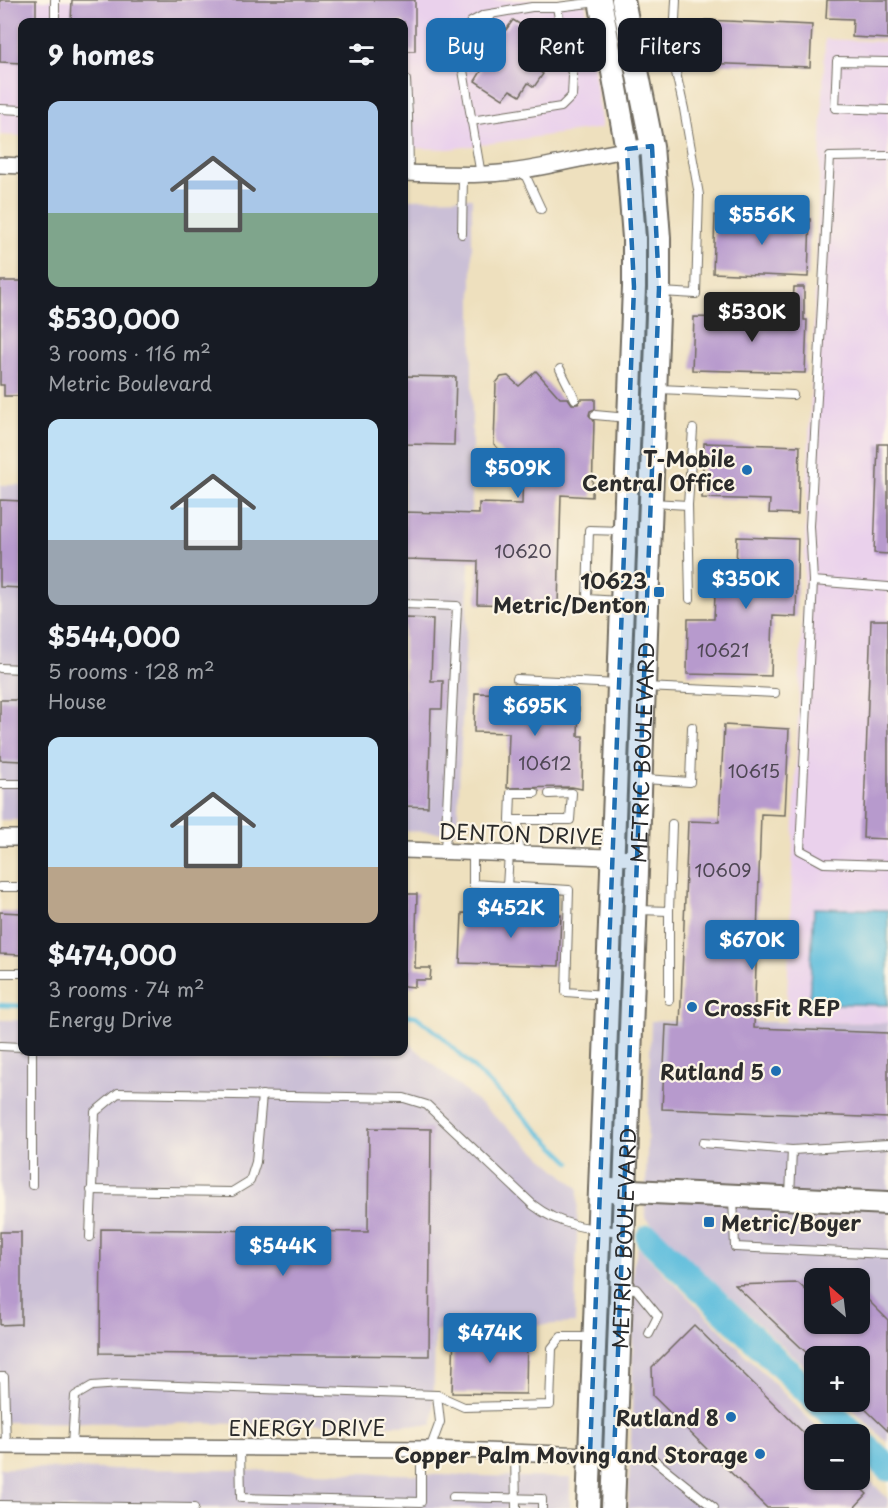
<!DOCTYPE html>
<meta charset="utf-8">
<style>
body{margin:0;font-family:"Playpen Sans",sans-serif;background:#242831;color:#f1f3f6;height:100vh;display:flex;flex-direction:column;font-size:22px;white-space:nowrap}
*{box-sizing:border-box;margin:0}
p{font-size:20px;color:#9ea1a6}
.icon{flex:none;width:33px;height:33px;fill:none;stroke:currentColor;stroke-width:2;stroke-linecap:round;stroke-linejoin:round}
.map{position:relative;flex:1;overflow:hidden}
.side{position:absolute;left:18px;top:18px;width:390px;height:1038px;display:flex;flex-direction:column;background:#171b24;border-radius:12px;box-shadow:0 2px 4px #0004}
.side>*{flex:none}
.hud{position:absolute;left:426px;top:18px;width:372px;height:54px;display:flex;gap:12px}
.needle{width:39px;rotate:332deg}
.buttons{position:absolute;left:804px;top:1268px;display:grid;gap:12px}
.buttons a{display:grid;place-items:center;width:66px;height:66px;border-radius:12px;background:#171b24;box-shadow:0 2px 4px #0004;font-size:30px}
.price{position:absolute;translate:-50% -51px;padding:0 14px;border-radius:6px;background:#1f6fb2;color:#fff;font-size:20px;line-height:39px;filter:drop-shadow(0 2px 3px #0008)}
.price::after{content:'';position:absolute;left:50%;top:36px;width:18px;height:14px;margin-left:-9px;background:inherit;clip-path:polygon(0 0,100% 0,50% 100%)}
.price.selected{background:#222;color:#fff}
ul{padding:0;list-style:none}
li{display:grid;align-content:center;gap:12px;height:318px;padding:0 30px}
li span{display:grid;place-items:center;height:186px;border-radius:12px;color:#555}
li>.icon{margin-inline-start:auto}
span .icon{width:108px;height:108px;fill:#fffc;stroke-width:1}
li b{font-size:26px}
h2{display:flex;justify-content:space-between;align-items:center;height:72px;padding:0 30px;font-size:26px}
.tag{padding:0 21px;border-radius:12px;background:#171b24;box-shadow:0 2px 4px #0004;font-size:21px;line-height:54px}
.tag.selected{background:#1f6fb2;color:#fff}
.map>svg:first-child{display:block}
.built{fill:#ead1ec}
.industrial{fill:#cabfd6;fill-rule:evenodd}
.water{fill:#5ebedd;stroke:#447484;stroke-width:1.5}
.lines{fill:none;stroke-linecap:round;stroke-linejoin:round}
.stream{stroke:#5ebedd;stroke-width:4.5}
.river{stroke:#5ebedd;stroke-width:27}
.building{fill:#b79acd}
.lane-casing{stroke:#6f6a5e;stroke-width:10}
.street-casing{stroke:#6f6a5e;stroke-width:18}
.secondary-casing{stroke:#6f6a5e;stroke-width:26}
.lane{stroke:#fff;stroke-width:8}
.street{stroke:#fff;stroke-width:15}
.secondary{stroke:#fff;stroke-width:22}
.marked{fill:#1f6fb2;fill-opacity:0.2;stroke:#1f6fb2;stroke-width:4.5;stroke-dasharray:12 8;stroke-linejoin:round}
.poi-dot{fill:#1f6fb2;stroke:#fcf5e5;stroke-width:2}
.labels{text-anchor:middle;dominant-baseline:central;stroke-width:4.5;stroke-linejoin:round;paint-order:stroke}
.number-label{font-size:18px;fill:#4e4754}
.poi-label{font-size:21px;font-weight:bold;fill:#2b2b2b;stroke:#fcf5e5;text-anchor:end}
.street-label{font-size:21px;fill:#2b2b2b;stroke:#fcf5e5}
</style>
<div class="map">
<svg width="888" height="1508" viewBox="0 0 888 1508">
<rect width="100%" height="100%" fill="#fcf5e5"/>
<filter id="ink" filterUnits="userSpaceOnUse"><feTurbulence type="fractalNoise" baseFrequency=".0167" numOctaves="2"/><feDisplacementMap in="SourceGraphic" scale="12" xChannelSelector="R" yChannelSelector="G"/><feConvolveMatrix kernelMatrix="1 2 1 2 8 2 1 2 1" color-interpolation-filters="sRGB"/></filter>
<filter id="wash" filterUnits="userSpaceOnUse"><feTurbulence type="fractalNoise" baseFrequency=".008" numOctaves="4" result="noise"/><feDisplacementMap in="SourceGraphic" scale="24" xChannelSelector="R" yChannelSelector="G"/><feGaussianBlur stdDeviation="1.35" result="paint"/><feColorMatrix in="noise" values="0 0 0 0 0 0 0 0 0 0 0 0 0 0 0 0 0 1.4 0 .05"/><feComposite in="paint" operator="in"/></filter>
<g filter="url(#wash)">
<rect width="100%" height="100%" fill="#eee0be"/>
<g class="built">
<path d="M0,0h585l17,128 -152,21 -46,-1v-126h-382v114l-22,-1z"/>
<path d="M825,39l63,3v981l-102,-1z"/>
</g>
<g class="industrial">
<path d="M472,198v298l-15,337 -53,-2v-632z"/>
<rect x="0" y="485" width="22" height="335"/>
<path d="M0,1020h22v32h382v-13l174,149 -3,135 -140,8 -2,94 -433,-3z"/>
<path d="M651,1021l237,2v420l-45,-42h17v-45h-46v19l-169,-157zM814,1278h46v45h-46z"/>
<path d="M638,1247l186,187h-10v45h46v-9l28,29v9h-260l4,-93 1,-148z"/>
<path d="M0,1468l222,2 348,8v30h-570z"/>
</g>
<path class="water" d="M814,908l74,2v95l-79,-2z"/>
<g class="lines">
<g class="stream">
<path d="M0,1005l22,1"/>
<path d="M404,1015l12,1 25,20 129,126"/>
</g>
<g class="river">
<path d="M649,1238l165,159"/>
<path d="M818,1401l35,33"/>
<path d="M860,1441l28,27"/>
</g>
</g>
<g id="blocks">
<g class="building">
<path d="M0,0h36v22h-14v41l-22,-1z"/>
<path d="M72,0h343v51h-11v-29h-333z"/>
<path d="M827,0h61v39l-36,-2 1,-18 -27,-1z"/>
<path d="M513,20l29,18 -8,12 11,7 -9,12 7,5 -9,13 -6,-4 -8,13 -10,-6 -7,9 -28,-18 7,-11 -10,-7 5,-9 -3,-2v-6l-4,-3 -5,2 -1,-3 10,-13 -1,6 3,3 5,1 3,-3 3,2 9,-14 10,6z"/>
<path d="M705,20l107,5 -2,42 -107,-4z"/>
<path d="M715,215l95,4 -2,58 -95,-4z"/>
<path d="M0,281h22v91h-1l-1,24h-16v-11h-4z"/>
<path d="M794,287h10v33h3l-2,53 -113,-3 2,-53 98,3z"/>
<path d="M536,371l24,27h8l4,6h6l3,-5h14v10l-5,2 -1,4 5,6 -2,76 -31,-2 -3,111 -81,-2 1,-43 -74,-2v-47l75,2v-11l43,1 1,-43 -15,-1 -14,-16 2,-61 5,-6 7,-1 11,10z"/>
<path d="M404,376l52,1 -2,68 -50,-1z"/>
<path d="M704,443l96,3 -2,68 -29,-1 1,-13 -68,-2z"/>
<path d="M878,444h10v110l-14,-1z"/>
<path d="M0,500l22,1v87l-22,-1z"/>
<path d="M737,537l61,2 -2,78 -23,-1 -2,60 -84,-2 1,-55h26l2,-52h20z"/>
<path d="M404,618l29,1 -2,62h12l-1,28h-11l-3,98 -24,-1z"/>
<path d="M871,620h17v219l-25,-1z"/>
<path d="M475,693l101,2 -1,13h4l-1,28h5l-1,53 -10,-2 -65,1 2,-55 -35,-1z"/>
<path d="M0,700h22v61l-22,-1z"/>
<path d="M724,725l65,4 -4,86 -24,-1 -7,214 134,5v85l-226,-9 4,-84 14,1 8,-205 31,1z"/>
<path d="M404,894h13l-2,74h16l-1,12h-15v7l-11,-1z"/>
<path d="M0,912l22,1v42l-22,-1z"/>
<path d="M462,913l99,2 -2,51 -99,-3z"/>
<path d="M369,1128l62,1 -2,227 -329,-3 1,-124 267,3z"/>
<path d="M0,1232h21v92l-21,1z"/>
<path d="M798,1283l10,9 6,-6v37h46v-31l28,28v111l-28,-27v-48h-50l-75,-71z"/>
<path d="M694,1325l120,118v36h37l16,15 -13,14h-87l-114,-112 -1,-29z"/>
<path d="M454,1333l73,1 -1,60 -74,-1z"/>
</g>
</g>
</g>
<g filter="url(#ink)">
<use href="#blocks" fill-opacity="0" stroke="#6f6a5e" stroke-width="1.5"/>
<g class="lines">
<defs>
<g id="lane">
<path d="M55,22v-22"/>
<path d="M479,33l13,-19"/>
<path d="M888,62l-51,-1 -2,47 53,2"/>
<path d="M461,63l8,-14"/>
<path d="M404,80h2l2,36"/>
<path d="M0,109l22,1"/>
<path d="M404,116h4l1,57"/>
<path d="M471,121l90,-14 11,-11 1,-20 -8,-25 -8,-44"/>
<path d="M888,156l-58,1 -20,369 3,55 -13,269 24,13 64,2"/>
<path d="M523,170l18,39"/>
<path d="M481,175l-23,-134 13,-19 13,-7 48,-8h25l41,-5"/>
<path d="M462,234l1,-59"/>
<path d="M661,292l35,2 3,-99 -15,-86 -11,-50 3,-59"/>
<path d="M560,369l15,30"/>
<path d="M659,389l134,6"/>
<path d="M595,415l33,3"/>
<path d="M652,503l36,2 5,-76"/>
<path d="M688,505l2,94"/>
<path d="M813,581l75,6"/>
<path d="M619,601l-32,-2 2,-69 34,1"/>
<path d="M404,604l53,2 -12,245"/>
<path d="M0,668l22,1"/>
<path d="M517,679l101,5"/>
<path d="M645,687l130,6"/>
<path d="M644,779l46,3 2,-55"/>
<path d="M0,784h22"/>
<path d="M535,793h-24l-1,27h60l2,-27 -23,1"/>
<path d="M518,820l1,34"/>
<path d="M473,852v32l96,6 -3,102 39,3"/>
<path d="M0,887h22"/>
<path d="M507,887l2,-34"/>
<path d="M639,910l30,1 3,-87"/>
<path d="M669,911v89"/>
<path d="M0,973h22"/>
<path d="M0,1046l22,1"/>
<path d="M32,1052v133"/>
<path d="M703,1143l89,7"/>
<path d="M91,1190l141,2 18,-11 6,-19 6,-67"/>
<path d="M790,1196l2,-46 96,-6"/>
<path d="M733,1198l2,49 153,7"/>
<path d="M90,1237l5,-125 23,-19 286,5 23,7 106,100c27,21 56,24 89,27"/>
<path d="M623,1288l13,1 22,27 -9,18"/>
<path d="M0,1377h4l2,69"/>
<path d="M72,1446l3,-50 17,-10 29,-2 316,11 27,12 86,-2 2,-57 9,-11h32"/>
<path d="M240,1448l1,50 180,4v-53"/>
<path d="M430,1449l10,-27 -3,-27"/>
<path d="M515,1452l1,56"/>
<path d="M617,1456l31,-1 66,53"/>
<path d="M453,1497l89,2v9"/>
<path d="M0,1505l194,3"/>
</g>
<g id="street">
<path d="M0,165l22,1"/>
<path d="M404,173c40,1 80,4 120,-3 43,-7 85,-19 128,-24"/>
<path d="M0,838h22"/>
<path d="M404,850l233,8"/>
<path d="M0,1446l430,3 184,7"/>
</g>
<g id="secondary">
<path d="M610,1190l278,13"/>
<path d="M588,1508l46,-1221v-49l-7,-89 -27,-149"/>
<path id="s1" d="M613,1508l46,-1220v-50l-7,-92 -29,-146"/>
</g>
</defs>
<use href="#lane" class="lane-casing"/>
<use href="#street" class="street-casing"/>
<use href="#secondary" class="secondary-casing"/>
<use href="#lane" class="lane"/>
<use href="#street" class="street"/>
<use href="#secondary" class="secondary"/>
</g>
</g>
<path class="marked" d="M652,146l7,142 -45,1168 -24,-2 44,-1167 -7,-138z"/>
<g class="poi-dot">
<circle cx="747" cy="470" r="6"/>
<rect x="653" y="586" width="12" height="12" rx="3"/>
<circle cx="692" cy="1007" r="6"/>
<circle cx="776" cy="1071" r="6"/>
<rect x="703" y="1216" width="12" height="12" rx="3"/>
<circle cx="731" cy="1417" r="6"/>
<circle cx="760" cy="1454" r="6"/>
</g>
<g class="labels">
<g class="number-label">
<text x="523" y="550">10620</text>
<text x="723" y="649">10621</text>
<text x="545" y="762">10612</text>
<text x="754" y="770">10615</text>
<text x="723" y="869">10609</text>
</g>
<g class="poi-label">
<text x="735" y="458">T-Mobile<tspan x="735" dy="24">Central Office</tspan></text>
<text x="647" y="580">10623<tspan x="647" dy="24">Metric/Denton</tspan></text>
<text x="704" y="1007" text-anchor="start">CrossFit REP</text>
<text x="764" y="1071">Rutland 5</text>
<text x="721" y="1222" text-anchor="start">Metric/Boyer</text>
<text x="719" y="1417">Rutland 8</text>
<text x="748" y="1454">Copper Palm Moving and Storage</text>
</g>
<g class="street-label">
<text stroke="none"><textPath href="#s1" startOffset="756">METRIC BOULEVARD</textPath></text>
<text transform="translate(521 833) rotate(2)">DENTON DRIVE</text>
<text stroke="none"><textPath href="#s1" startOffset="270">METRIC BOULEVARD</textPath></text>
<text x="307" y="1427">ENERGY DRIVE</text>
</g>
</g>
</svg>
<div class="buttons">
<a><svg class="needle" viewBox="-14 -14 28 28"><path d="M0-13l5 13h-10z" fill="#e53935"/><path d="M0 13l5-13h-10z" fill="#9ea1a6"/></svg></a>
<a>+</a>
<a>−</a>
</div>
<b class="price" style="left:762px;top:246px">$556K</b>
<b class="price selected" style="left:752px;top:343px">$530K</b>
<b class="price" style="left:518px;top:499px">$509K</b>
<b class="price" style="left:746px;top:610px">$350K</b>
<b class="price" style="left:535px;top:737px">$695K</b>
<b class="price" style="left:511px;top:939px">$452K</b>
<b class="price" style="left:752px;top:971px">$670K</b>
<b class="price" style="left:283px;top:1277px">$544K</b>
<b class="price" style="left:490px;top:1364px">$474K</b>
<div class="hud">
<a class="tag selected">Buy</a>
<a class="tag">Rent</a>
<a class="tag">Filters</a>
</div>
<section class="side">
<h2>9 homes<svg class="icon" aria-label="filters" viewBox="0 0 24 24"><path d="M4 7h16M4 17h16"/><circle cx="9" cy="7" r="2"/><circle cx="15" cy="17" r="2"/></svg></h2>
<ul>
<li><span style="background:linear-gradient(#a9c7e8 60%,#7fa58c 0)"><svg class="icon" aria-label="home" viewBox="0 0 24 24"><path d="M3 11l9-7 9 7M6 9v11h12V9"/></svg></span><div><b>$530,000</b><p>3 rooms · 116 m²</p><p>Metric Boulevard</p></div></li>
<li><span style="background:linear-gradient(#bfe0f5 65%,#9aa5b1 0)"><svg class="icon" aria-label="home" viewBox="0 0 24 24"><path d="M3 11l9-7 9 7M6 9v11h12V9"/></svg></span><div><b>$544,000</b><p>5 rooms · 128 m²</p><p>House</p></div></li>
<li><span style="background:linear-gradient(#bfe0f5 70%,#b9a48a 0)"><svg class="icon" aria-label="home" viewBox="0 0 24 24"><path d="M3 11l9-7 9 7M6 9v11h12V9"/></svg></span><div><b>$474,000</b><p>3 rooms · 74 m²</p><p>Energy Drive</p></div></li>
</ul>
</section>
</div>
